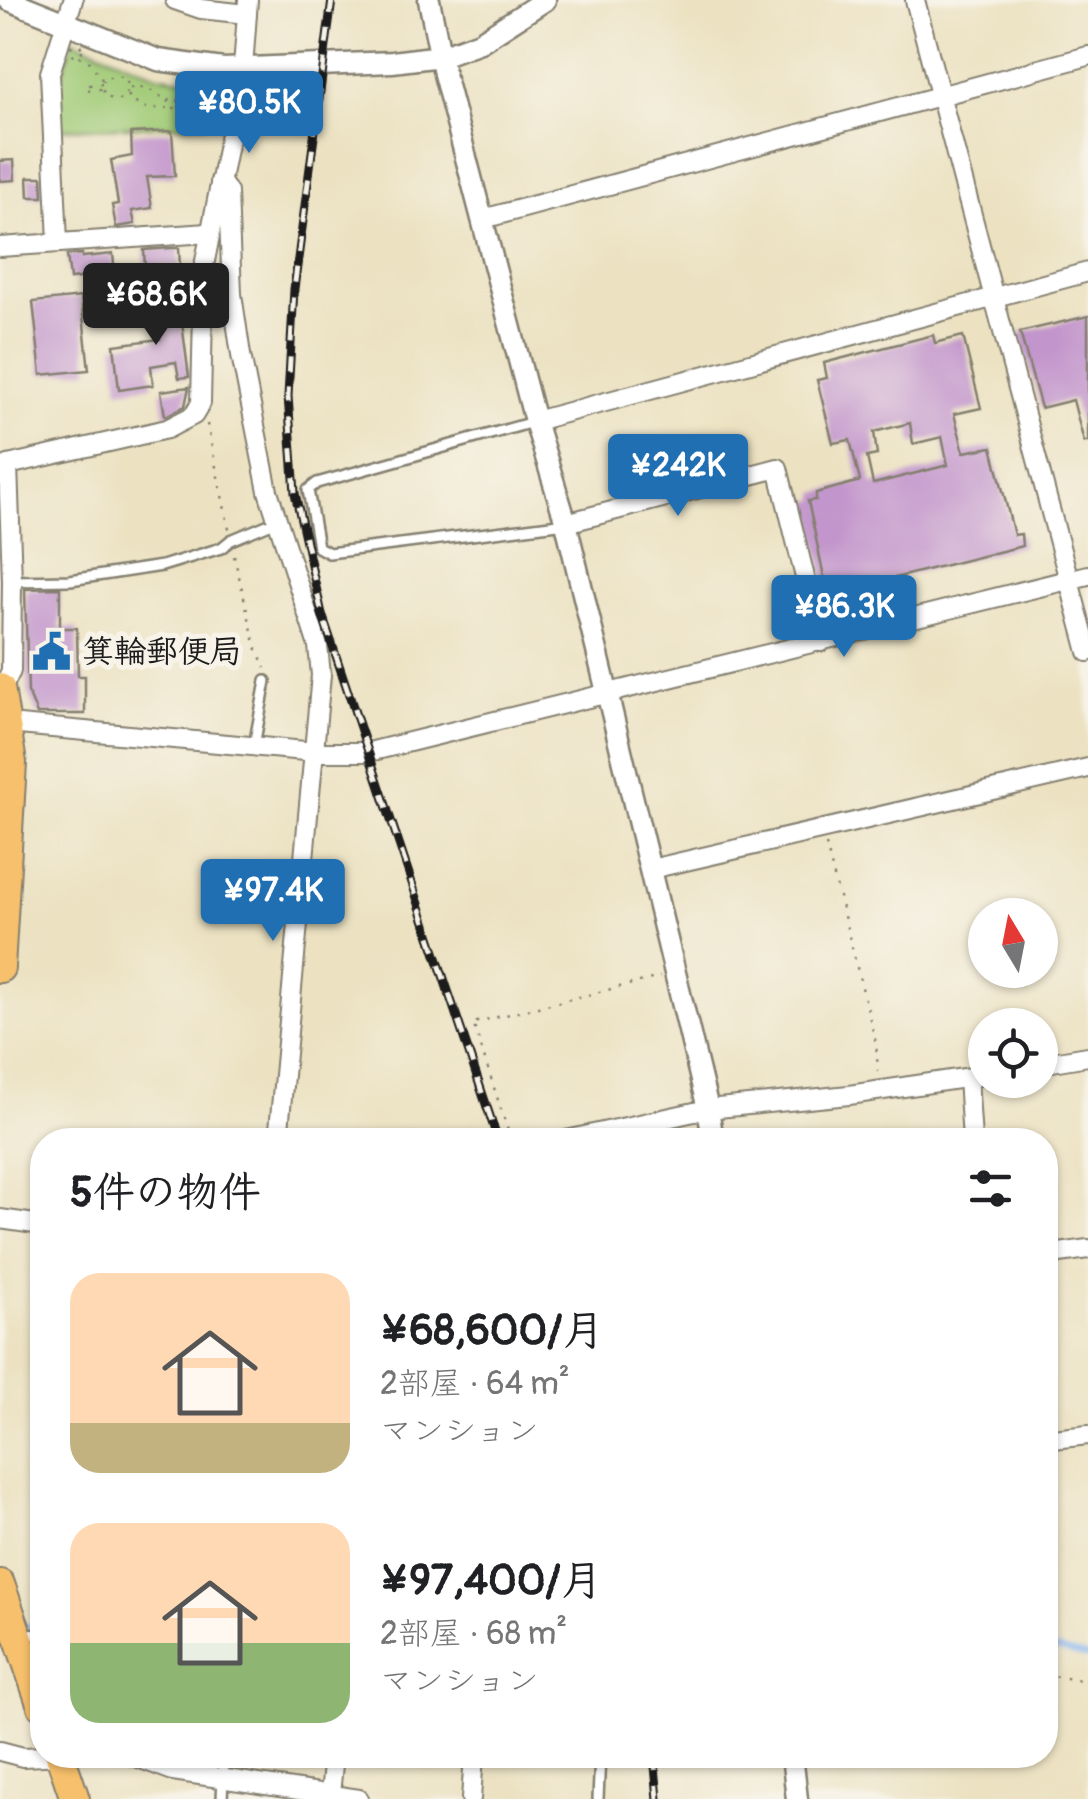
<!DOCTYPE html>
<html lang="ja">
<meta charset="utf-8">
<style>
body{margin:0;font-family:Pangolin,"Klee One",sans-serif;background:#f6f6f6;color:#202124;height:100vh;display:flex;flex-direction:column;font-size:38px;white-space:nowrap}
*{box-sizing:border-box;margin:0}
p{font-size:32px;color:#757577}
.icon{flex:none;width:55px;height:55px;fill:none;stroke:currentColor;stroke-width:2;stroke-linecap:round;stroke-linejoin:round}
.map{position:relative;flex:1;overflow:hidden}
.panel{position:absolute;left:30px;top:1128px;width:1028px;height:640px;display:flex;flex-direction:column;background:#fff;border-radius:40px;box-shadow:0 2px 8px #0004}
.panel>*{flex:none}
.needle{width:65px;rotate:350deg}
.controls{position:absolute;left:968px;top:898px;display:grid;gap:20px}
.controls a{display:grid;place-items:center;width:90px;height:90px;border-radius:50%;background:#fff;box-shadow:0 2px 8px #0004;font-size:50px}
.price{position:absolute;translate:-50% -85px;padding:0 22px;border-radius:10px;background:#1f6fb2;color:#fff;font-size:32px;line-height:65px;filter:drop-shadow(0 2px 5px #0008)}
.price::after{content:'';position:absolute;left:50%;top:60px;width:30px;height:22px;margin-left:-15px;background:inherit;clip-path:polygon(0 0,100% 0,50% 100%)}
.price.active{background:#222;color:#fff}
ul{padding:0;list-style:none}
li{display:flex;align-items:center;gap:30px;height:250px;padding:0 40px}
li span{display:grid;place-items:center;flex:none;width:280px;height:200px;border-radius:30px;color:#555}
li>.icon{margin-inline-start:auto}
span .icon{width:120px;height:120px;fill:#fffc;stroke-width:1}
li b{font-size:42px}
h2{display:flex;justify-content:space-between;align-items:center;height:120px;padding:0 40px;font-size:42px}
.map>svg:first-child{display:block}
.green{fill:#a1cb77;stroke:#5e744a;stroke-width:2.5}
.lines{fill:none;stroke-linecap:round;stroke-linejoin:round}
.stream{stroke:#87b8f3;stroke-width:5}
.building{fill:#c295cc;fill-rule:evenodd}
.service-casing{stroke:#847f6f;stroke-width:14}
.minor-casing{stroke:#847f6f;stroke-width:22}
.tertiary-casing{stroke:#847f6f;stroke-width:25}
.trunk-casing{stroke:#847f6f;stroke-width:32}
.path{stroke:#847f6f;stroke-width:2.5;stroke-dasharray:2.5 8;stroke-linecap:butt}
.service{stroke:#fff;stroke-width:9}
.minor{stroke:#fff;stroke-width:18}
.tertiary{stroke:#fff;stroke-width:20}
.trunk{stroke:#f7c06c;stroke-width:28}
.rail-casing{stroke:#1c1c1c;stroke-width:9}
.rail{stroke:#f7f3e8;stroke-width:5;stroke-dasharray:15;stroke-linecap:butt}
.labels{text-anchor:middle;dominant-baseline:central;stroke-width:10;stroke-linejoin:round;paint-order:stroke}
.poi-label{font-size:32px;font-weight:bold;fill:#1c1c1c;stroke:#f7f3e8;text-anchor:start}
</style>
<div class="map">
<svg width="1088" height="1799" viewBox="0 0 1088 1799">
<rect width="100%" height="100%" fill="#f7f3e8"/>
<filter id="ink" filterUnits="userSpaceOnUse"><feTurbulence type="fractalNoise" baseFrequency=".01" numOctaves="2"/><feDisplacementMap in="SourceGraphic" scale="20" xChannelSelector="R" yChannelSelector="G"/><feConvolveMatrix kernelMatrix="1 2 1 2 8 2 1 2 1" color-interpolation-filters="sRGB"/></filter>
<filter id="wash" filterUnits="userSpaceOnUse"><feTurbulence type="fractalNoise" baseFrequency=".0048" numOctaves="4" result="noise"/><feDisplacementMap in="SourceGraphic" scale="40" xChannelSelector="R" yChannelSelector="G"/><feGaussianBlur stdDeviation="2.25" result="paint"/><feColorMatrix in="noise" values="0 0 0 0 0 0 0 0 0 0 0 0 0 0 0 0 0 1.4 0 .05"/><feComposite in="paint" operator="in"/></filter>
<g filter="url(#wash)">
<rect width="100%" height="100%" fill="#ece2c2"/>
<path class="green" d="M73,40l84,35 67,11 4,4 -6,22h7l-4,12 -168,5 -1,-48 6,-6z"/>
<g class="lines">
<g class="stream">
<path d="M23,1626h19"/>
<path d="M1045,1647l43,10"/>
</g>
</g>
<g id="blocks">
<g class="building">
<path d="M172,131l3,45 -28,1 5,31 -20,3 3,13 -19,3 -4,-22 6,-1 -7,-44 21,-4 -1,-23z"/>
<path d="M14,160l1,20 -15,1v-20z"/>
<path d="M28,177h14l1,20h-14z"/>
<path d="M171,248h8l1,19 -35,2 -1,-19z"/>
<path d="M82,254v3l31,-3 2,20 -45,5 -3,-24z"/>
<path d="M81,297l8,73 -48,5 -8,-73z"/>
<path d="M161,298l30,1 -1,24h-8l7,54 -10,1 -3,-16 -25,4 2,19 -34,5 -5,-45 46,-6z"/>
<path d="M1088,316v126h-4l-11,-42 -32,8 -21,-76z"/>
<path d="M933,335l2,8 28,-7 18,72 -27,6 10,38 28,-5 22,88 7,-1 1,12 -183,46 -2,-8 -11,2 -18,-85 8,-1v-7l44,-12 -10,-41 -17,3 -16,-63 10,-2 -3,-15zM910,423l3,21 29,-7 6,28 -75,19 -6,-27 10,-2 -3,-23z"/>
<path d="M189,387l-4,19 -20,10 -4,-25z"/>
<path d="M60,588v40h17l1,48h7v38h-48l-9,-22 -3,-103z"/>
</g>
</g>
</g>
<g filter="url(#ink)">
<use href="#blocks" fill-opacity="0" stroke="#847f6f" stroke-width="2.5"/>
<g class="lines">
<defs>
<g id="service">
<path d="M533,422l-216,61 -9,7 10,57 11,6 237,-30"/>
<path d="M12,581l58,-1 92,-14 59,-18 10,-8 48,-20"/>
<path d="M254,746l12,-65"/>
<path d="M20,1634l22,1"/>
<path d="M222,1799l2,-44"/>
<path d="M598,1799l2,-44"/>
</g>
<g id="minor">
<path d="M175,0l26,9 46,5"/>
<path d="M915,0l173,652"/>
<path d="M220,181l8,11 4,102 9,61 27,136 50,155 3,29 -43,465"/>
<path d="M483,219l605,-163"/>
<path d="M58,242l-8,-169 23,-73"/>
<path d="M0,247l208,-14"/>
<path d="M535,421l553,-149"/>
<path d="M566,523l212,-55 43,174"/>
<path d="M0,693l11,-22 1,-90 -4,-116 159,-36 27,-14 7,-12 3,-137 39,-198 5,-68"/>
<path d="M8,724l308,28h53l719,-177"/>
<path d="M651,869l437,-101"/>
<path d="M1040,1064l48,-8"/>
<path d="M968,1078l4,62"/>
<path d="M566,1140l142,-31 141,-14 136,-20"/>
<path d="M0,1219l42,6"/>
<path d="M1045,1255l43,-6"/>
<path d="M1045,1440l43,-5"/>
<path d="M0,1751l23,6 40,-2"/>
<path d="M130,1755l43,16 186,28"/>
<path d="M330,1794l4,-39"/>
<path d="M471,1799l3,-44"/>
</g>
<g id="tertiary">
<path d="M9,0l149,60 65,9 169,-7 49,-6 39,-14 65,-42"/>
<path d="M429,0l15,74 91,347 31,102 142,586 5,31"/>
<path d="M792,1755l5,44"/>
</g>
<g id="trunk">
<path d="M0,688l12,75 -12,205"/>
<path d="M0,1584l42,122"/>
<path d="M60,1755l15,44"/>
</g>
</defs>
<use href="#service" class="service-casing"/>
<use href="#minor" class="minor-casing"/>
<use href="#tertiary" class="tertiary-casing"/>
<use href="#trunk" class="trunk-casing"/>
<g class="path">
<circle cx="76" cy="50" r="6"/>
<path d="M79,56l11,6 13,19 8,-5 12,1 5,7 -2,12 -9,5 -12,-5 -2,-5v-10"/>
<path d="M89,85l13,-1"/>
<path d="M130,88h17l21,13 8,-3 4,5 -7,6 -5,-8"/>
<path d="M88,90l14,-1"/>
<path d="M128,95c13,17 23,13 41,13"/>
<path d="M178,98l24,-13"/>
<path d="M178,107l42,1"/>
<path d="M207,424l22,105"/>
<path d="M234,556l22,91 9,21"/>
<path d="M826,845l50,198 2,28"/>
<path d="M511,1140l-38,-117 187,-46"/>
<path d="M1045,1675l43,6"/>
</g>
<use href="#service" class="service"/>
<use href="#minor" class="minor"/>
<use href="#tertiary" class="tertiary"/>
<use href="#trunk" class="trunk"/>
<defs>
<g id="rail">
<path d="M332,0l-38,289 -6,107 7,97 27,121 176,526"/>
<path d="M654,1755l4,44"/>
</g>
</defs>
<use href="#rail" class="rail-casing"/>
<use href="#rail" class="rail"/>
</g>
</g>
<defs>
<symbol id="civic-bare" viewBox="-9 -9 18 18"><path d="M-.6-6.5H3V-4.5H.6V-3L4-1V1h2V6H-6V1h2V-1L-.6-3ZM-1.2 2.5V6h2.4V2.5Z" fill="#1f6fb2" stroke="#f7f3e8" stroke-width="2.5" paint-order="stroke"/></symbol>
</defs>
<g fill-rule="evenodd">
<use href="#civic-bare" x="24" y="624" width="55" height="55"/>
</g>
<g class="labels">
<g class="poi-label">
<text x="82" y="652">箕輪郵便局</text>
</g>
</g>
</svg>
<div class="controls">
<a><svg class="needle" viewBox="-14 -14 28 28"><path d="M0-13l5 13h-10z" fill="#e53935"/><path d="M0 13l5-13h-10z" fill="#757577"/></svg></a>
<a><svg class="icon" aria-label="locate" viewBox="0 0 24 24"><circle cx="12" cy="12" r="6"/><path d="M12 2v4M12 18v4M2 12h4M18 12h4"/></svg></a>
</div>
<b class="price" style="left:249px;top:156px">¥80.5K</b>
<b class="price active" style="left:156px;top:348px">¥68.6K</b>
<b class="price" style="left:678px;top:519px">¥242K</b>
<b class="price" style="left:844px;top:660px">¥86.3K</b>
<b class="price" style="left:273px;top:944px">¥97.4K</b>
<section class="panel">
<h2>5件の物件<svg class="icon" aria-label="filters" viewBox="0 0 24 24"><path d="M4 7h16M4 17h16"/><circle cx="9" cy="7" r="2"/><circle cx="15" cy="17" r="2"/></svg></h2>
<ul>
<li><span style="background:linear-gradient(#ffd9b3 75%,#c2b280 0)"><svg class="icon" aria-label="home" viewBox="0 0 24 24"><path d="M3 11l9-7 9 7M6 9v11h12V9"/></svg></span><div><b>¥68,600/月</b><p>2部屋 · 64 m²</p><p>マンション</p></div></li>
<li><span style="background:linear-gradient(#ffd9b3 60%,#8fb573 0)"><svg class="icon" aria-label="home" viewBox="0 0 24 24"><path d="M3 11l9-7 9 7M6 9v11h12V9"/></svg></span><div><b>¥97,400/月</b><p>2部屋 · 68 m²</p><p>マンション</p></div></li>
</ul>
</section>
</div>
